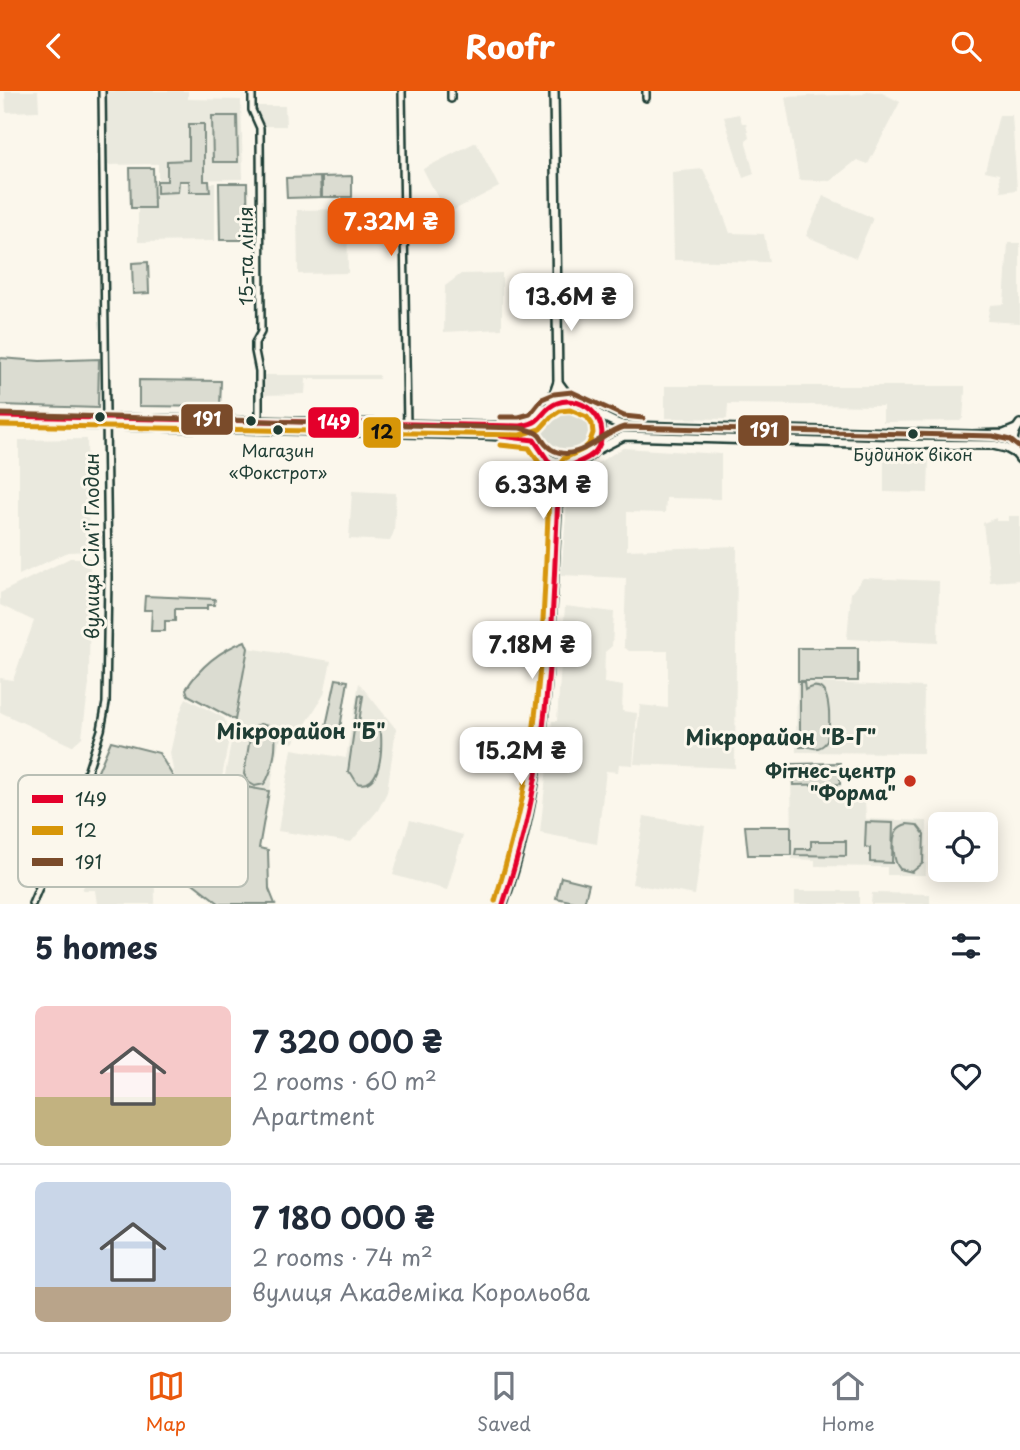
<!DOCTYPE html>
<meta charset="utf-8">
<style>
body{margin:0;font-family:"Playpen Sans",sans-serif;background:#f6f6f7;color:#1f2937;height:100vh;display:flex;flex-direction:column;font-size:26px;white-space:nowrap}
*{box-sizing:border-box;margin:0}
p{font-size:23px;color:#747a83}
.icon{flex:none;width:38px;height:38px;fill:none;stroke:currentColor;stroke-width:2;stroke-linecap:round;stroke-linejoin:round}
.map{position:relative;height:813px;overflow:hidden}
.details{display:flex;flex-direction:column;background:#fff;flex:1}
.details>*{flex:none}
.fabs{position:absolute;left:928px;top:721px;display:grid;gap:14px}
.fabs a{display:grid;place-items:center;width:70px;height:70px;border-radius:10px;background:#fff;box-shadow:0 4px 18px #0003;font-size:35px}
.price{position:absolute;translate:-50% -60px;padding:0 16px;border-radius:14px;background:#fff;color:#222;font-size:23px;line-height:46px;filter:drop-shadow(0 2px 4px #0008)}
.price::after{content:'';position:absolute;left:50%;top:42px;width:21px;height:16px;margin-left:-10px;background:inherit;clip-path:polygon(0 0,100% 0,50% 100%)}
.price.active{background:#ea580c;color:#fff}
ul{padding:0;list-style:none}
li{display:flex;align-items:center;gap:21px;height:175px;padding:0 35px}
li+li{border-top:2px solid #e0e1e3}
li span{display:grid;place-items:center;flex:none;width:196px;height:140px;border-radius:10px;color:#555}
li>.icon{margin-inline-start:auto}
span .icon{width:84px;height:84px;fill:#fffc;stroke-width:1}
li b{font-size:30px}
h2{display:flex;justify-content:space-between;align-items:center;height:84px;padding:0 35px;font-size:30px}
header{display:flex;justify-content:space-between;align-items:center;height:91px;padding:0 35px;background:#ea580c;color:#fff;font-size:32px;font-weight:700}
.dock{display:flex;justify-content:space-around;align-items:center;height:98px;border-top:2px solid #e0e1e3;background:#fff;font-size:19px;color:#747a83}
.dock a{display:grid;justify-items:center;gap:4px}
.dock .active{color:#ea580c}
.map>svg:first-child{display:block}
.built{fill:#eae9de}
.green{fill:#dbdcd1;stroke:#7d8c82;stroke-width:2}
.lines{fill:none;stroke-linecap:round;stroke-linejoin:round}
.minor-casing{stroke:#1f3d34;stroke-width:10}
.major-casing{stroke:#1f3d34;stroke-width:12}
.minor{stroke:#fbf7ec;stroke-width:5}
.major{stroke:#fbf7ec;stroke-width:7}
.bus-1-casing{stroke:#fbf7ec;stroke-width:10}
.bus-2-casing{stroke:#fbf7ec;stroke-width:10}
.bus-3-casing{stroke:#fbf7ec;stroke-width:10}
.bus-1{stroke:#e4002b;stroke-width:5}
.bus-2{stroke:#d79608;stroke-width:5}
.bus-3{stroke:#7a4b2a;stroke-width:5}
.bus-dot{fill:#1f3d34;stroke:#fbf7ec;stroke-width:2.5}
.poi-dot{fill:#c8321e;stroke:#fbf7ec;stroke-width:2.5}
.labels{text-anchor:middle;dominant-baseline:central;stroke-width:6;stroke-linejoin:round;paint-order:stroke}
.bus-label{font-size:17px;fill:#1f3d34;stroke:#fbf7ec}
.street-label{font-size:19px;fill:#1f3d34;stroke:#fbf7ec}
.poi-label{font-size:19px;font-weight:bold;fill:#1f3d34;stroke:#fbf7ec;text-anchor:end}
.neighbourhood-label{font-size:21px;font-weight:bold;fill:#1f3d34;stroke:#fbf7ec}
.key{fill:#fbf7ec;stroke:#b9bfb5;stroke-width:2}
.key-label{font-size:19px;fill:#1f3d34}
.line-badge{stroke:#fbf7ec;stroke-width:2.5}
.badge-label{font-size:19px;text-anchor:middle;font-weight:bold;fill:#fff}
.pale-badge-label{font-size:19px;text-anchor:middle;font-weight:bold;fill:#111}
</style>
<header><svg class="icon" aria-label="back" viewBox="0 0 24 24"><path d="M15 5l-7 7 7 7"/></svg>Roofr<svg class="icon" aria-label="search" viewBox="0 0 24 24"><circle cx="10" cy="10" r="6"/><path d="M15 15l6 6"/></svg></header>
<div class="map">
<svg width="1020" height="813" viewBox="0 0 1020 813">
<rect width="100%" height="100%" fill="#fbf7ec"/>
<filter id="ink" filterUnits="userSpaceOnUse"><feTurbulence type="fractalNoise" baseFrequency=".0143" numOctaves="2"/><feDisplacementMap in="SourceGraphic" scale="14" xChannelSelector="R" yChannelSelector="G"/><feConvolveMatrix kernelMatrix="1 2 1 2 8 2 1 2 1" color-interpolation-filters="sRGB"/></filter>
<g filter="url(#ink)">
<g class="built">
<path d="M5,0h33l1,20 -33,1z"/>
<path d="M106,0h82v8l53,1 2,79 -85,1v-16l-50,1z"/>
<path d="M867,0l15,2 18,9 -32,62 -11,-4 -27,21 -31,-1 -14,-83 78,-3z"/>
<path d="M252,15h33l1,20h-26z"/>
<path d="M739,23l3,9h4l3,15 -3,2v3l8,31 -11,4 -19,-61z"/>
<path d="M999,24h13l5,75 -16,2 -2,-18 -14,-3z"/>
<path d="M476,51l23,45 -53,27 -23,-45z"/>
<path d="M703,78l15,31 12,33 34,1 5,28 -95,-2 -2,-88z"/>
<path d="M138,92h77v58l-77,1z"/>
<path d="M823,105l50,22 -17,40 -50,-22z"/>
<path d="M347,118l1,64 -50,1 -1,-64z"/>
<path d="M1008,152h12v80l-33,-2 3,-16 14,-1z"/>
<path d="M502,182v56l-58,3 1,-46 16,-12z"/>
<path d="M262,284h117v4h-73l-1,15 -43,1z"/>
<path d="M665,295h300v6l-2,26 -3,3 -77,1v-16l-155,-2 -1,15 -62,-1z"/>
<path d="M87,348l2,112 -21,1 -49,23v-135z"/>
<path d="M623,357l98,6v45l-55,-1 -1,15 -38,-1v38l110,-4 -2,222 -101,-4 6,-59 28,3v-57h-39l-5,-4 2,-69 -65,-3 8,-95z"/>
<path d="M884,367h45l-1,35 -44,-1z"/>
<path d="M352,400l44,2 -2,38 -4,10 -41,-2z"/>
<path d="M1009,425h11v64l-30,2 -7,-59 13,-5v3h13z"/>
<path d="M70,467h20l-1,126 -7,53 -10,9 -72,-34v-34l13,2 21,-59 -34,-16v-12z"/>
<path d="M863,487l76,3 -1,62 -91,-4 4,-46z"/>
<path d="M565,515l49,6 -2,34 -7,6 -1,31 19,3 -1,25 15,2 -4,52 -14,-1 -1,8 -12,-1 -9,73 -57,-11 12,-112h5z"/>
<path d="M248,557l83,13 -7,33 -18,30 -13,19 -14,-2 -9,49 -46,-9z"/>
<path d="M797,591l127,5 -1,66 -127,-1z"/>
<path d="M359,592l37,46 -9,63 -9,18 -27,32 -73,-11 14,-82 54,9z"/>
<path d="M186,607l38,20 6,14 -12,69 -19,22 -24,-43 -5,-27 8,-35z"/>
<path d="M841,671l1,39h23l1,18 61,2 -1,54h-39v-8l-72,-1v-6l-23,-1 -1,-95z"/>
<path d="M644,725l61,10 -10,69 -63,-11z"/>
<path d="M410,729l53,15 -16,55 -54,-15z"/>
<path d="M110,741l44,9 1,63h-58l-2,-14h-13z"/>
<rect x="795" y="800" width="64" height="13"/>
<path d="M872,802l58,1v10h-59z"/>
</g>
<g class="green">
<path d="M212,25h25l1,46h-25z"/>
<path d="M189,33h15v57h5l1,11h-20l-1,-11h-10l-1,11 -21,1v-12h10v-20l22,-1z"/>
<path d="M130,77h23l1,40h-23z"/>
<path d="M352,85v21h-30v-20z"/>
<path d="M320,86l1,20 -34,1 -1,-20z"/>
<path d="M219,92h28l1,57h-28z"/>
<path d="M148,171l1,31 -16,1 -1,-31z"/>
<path d="M0,267l40,3 59,-2 -1,49 -98,-3z"/>
<path d="M139,289l82,1 -1,26 -81,-1z"/>
<path d="M563,315c47,4 42,57 -5,50 -10,-2 -16,-7 -20,-17 -6,-19 8,-31 25,-33z"/>
<path d="M145,505l70,3 -1,6h-7v4h-32v12h-10v10h-14l1,-21h-8z"/>
<path d="M245,550l3,7 -13,72 -47,-25 -2,-6c14,-22 35,-39 59,-48z"/>
<rect x="798" y="557" width="60" height="33"/>
<path d="M336,588l12,2 -8,47 -14,-2z"/>
<path d="M804,591l1,8c29,-17 25,35 22,51 -6,9 -13,9 -22,4v2h-5v-65z"/>
<path d="M359,604l4,1 -5,33 13,-5 5,2 5,8c1,16 0,56 -24,49l-6,-10 -3,-1z"/>
<path d="M260,633l12,3c8,12 0,47 -8,57l-9,2 -7,-4 -4,-8 7,-42 2,-4z"/>
<path d="M111,650l48,12 32,54 20,46 13,-70 45,8 -10,57 9,2 1,39 6,15h-55l-39,-30 -27,-3v-30l-5,-24 -53,-41z"/>
<path d="M840,672v21l-46,1 -1,-21z"/>
<path d="M866,731l27,1 -1,40 -22,-1v-14l-5,-1z"/>
<path d="M907,733l10,1 7,9 -1,29 -11,9 -12,-3c-7,-7 -9,-30 -3,-39 3,-4 6,-5 10,-6z"/>
<path d="M745,735h46v29h-43z"/>
<path d="M811,750h35v15l-51,-1 1,-6h15z"/>
<path d="M561,786l28,7 -5,20 -28,-6z"/>
</g>
<g class="lines">
<defs>
<g id="minor">
<path d="M252,0v19l8,18 1,204 -6,11v8l4,20v50"/>
<path d="M402,0l5,336"/>
<path d="M451,0v8"/>
<path d="M646,0v7"/>
<path d="M32,813l55,-131 14,-43 5,-27 2,-126 -6,-486"/>
</g>
<g id="major">
<path d="M558,291l14,19"/>
<path d="M550,314l8,-23 -4,-291"/>
<path d="M594,321c6,8 9,15 7,25 -10,44 -79,28 -66,-14 2,-7 7,-13 13,-17 29,-18 51,16 79,20l345,9 32,-1 12,-5"/>
<path d="M0,325l489,10h31l15,-4"/>
<path d="M0,332l484,12 36,2 14,3"/>
<path d="M1020,333c-9,11 -9,25 0,35"/>
<path d="M597,359l27,-14 263,8 106,1 13,3 9,5"/>
<path d="M548,367l11,19"/>
<path d="M503,813c49,-137 47,-284 56,-427l15,-14"/>
</g>
</defs>
<use href="#minor" class="minor-casing"/>
<use href="#major" class="major-casing"/>
<use href="#minor" class="minor"/>
<use href="#major" class="major"/>
<defs>
<g id="bus-1">
<path d="M0,325l520,10c5,-1 12,-2 16,-5 8,-6 10,-14 21,-18 28,-10 59,22 38,49 -10,11 -24,9 -36,25 -6,108 -6,218 -28,324 -7,35 -17,69 -28,103"/>
<path d="M501,345l33,4 25,37 -1,13"/>
</g>
<g id="bus-2">
<path d="M0,334l520,10 20,-6 11,-12 9,-6 10,-1 17,7 5,7 1,9 -4,11 -5,5 -21,10 -13,17c-6,107 -6,217 -28,323 -7,35 -17,68 -27,102"/>
<path d="M500,354l29,3 21,31 -1,10"/>
</g>
<g id="bus-3">
<path d="M0,323l520,14c29,6 15,10 31,21 25,16 51,-16 73,-22l369,9 17,4 10,8"/>
<path d="M500,326h19l11,-3 12,-15 12,-5 18,-2 52,24 19,2"/>
</g>
</defs>
<use href="#bus-1" class="bus-1-casing"/>
<use href="#bus-2" class="bus-2-casing"/>
<use href="#bus-3" class="bus-3-casing"/>
<use href="#bus-1" class="bus-1"/>
<use href="#bus-2" class="bus-2"/>
<use href="#bus-3" class="bus-3"/>
</g>
</g>
<g class="bus-dot">
<circle cx="100" cy="326" r="6"/>
<circle cx="251" cy="330" r="6"/>
<circle cx="278" cy="339" r="6"/>
<circle cx="913" cy="343" r="6"/>
</g>
<circle class="poi-dot" cx="910" cy="690" r="7"/>
<g class="labels">
<g class="bus-label">
<text x="278" y="359">Магазин<tspan x="278" dy="22">«Фокстрот»</tspan></text>
<text x="913" y="363">Будинок вікон</text>
</g>
<g class="street-label">
<text transform="translate(245 165) rotate(-90)">15-та лінія</text>
<text transform="translate(91 455) rotate(-90)">вулиця Сім'ї Глодан</text>
</g>
<g class="poi-label">
<text x="896" y="679">Фітнес-центр<tspan x="896" dy="22">"Форма"</tspan></text>
</g>
<g class="neighbourhood-label">
<text x="301" y="639">Мікрорайон "Б"</text>
<text x="781" y="645">Мікрорайон "В-Г"</text>
</g>
</g>
<rect x="18" y="684" width="230" height="112" rx="10" class="key"/>
<rect x="32" y="704" width="31" height="8" fill="#e4002b"/>
<rect x="32" y="735" width="31" height="9" fill="#d79608"/>
<rect x="32" y="767" width="31" height="8" fill="#7a4b2a"/>
<g class="key-label">
<text x="75" y="715">149</text>
<text x="75" y="746">12</text>
<text x="75" y="778">191</text>
</g>
<g class="line-badge">
<rect x="180" y="312" width="54" height="33" rx="7" fill="#7a4b2a"/>
<rect x="307" y="315" width="53" height="33" rx="7" fill="#e4002b"/>
<rect x="737" y="323" width="53" height="33" rx="7" fill="#7a4b2a"/>
<rect x="362" y="325" width="40" height="33" rx="7" fill="#d79608"/>
</g>
<g class="badge-label">
<text x="207" y="335">191</text>
<text x="334" y="338">149</text>
<text x="764" y="346">191</text>
</g>
<g class="pale-badge-label">
<text x="382" y="348">12</text>
</g>
</svg>
<div class="fabs">
<a><svg class="icon" aria-label="locate" viewBox="0 0 24 24"><circle cx="12" cy="12" r="6"/><path d="M12 2v4M12 18v4M2 12h4M18 12h4"/></svg></a>
</div>
<b class="price active" style="left:391px;top:167px">7.32M ₴</b>
<b class="price" style="left:571px;top:242px">13.6M ₴</b>
<b class="price" style="left:543px;top:430px">6.33M ₴</b>
<b class="price" style="left:532px;top:590px">7.18M ₴</b>
<b class="price" style="left:521px;top:696px">15.2M ₴</b>
</div>
<section class="details">
<h2>5 homes<svg class="icon" aria-label="filters" viewBox="0 0 24 24"><path d="M4 7h16M4 17h16"/><circle cx="9" cy="7" r="2"/><circle cx="15" cy="17" r="2"/></svg></h2>
<ul>
<li><span style="background:linear-gradient(#f6c9c9 65%,#c2b280 0)"><svg class="icon" aria-label="home" viewBox="0 0 24 24"><path d="M3 11l9-7 9 7M6 9v11h12V9"/></svg></span><div><b>7 320 000 ₴</b><p>2 rooms · 60 m²</p><p>Apartment</p></div><svg class="icon" aria-label="heart" viewBox="0 0 24 24"><path d="M12 20l-8-8c-3-5 5-10 8-4 3-6 11-1 8 4z"/></svg></li>
<li><span style="background:linear-gradient(#c9d6e8 75%,#b9a48a 0)"><svg class="icon" aria-label="home" viewBox="0 0 24 24"><path d="M3 11l9-7 9 7M6 9v11h12V9"/></svg></span><div><b>7 180 000 ₴</b><p>2 rooms · 74 m²</p><p>вулиця Академіка Корольова</p></div><svg class="icon" aria-label="heart" viewBox="0 0 24 24"><path d="M12 20l-8-8c-3-5 5-10 8-4 3-6 11-1 8 4z"/></svg></li>
</ul>
</section>
<nav class="dock">
<a class="active"><svg class="icon" aria-label="map" viewBox="0 0 24 24"><path d="M3 6l6-2 6 2 6-2v14l-6 2-6-2-6 2zM9 4v14M15 6v14"/></svg>Map</a>
<a><svg class="icon" aria-label="saved" viewBox="0 0 24 24"><path d="M7 4h10v16l-5-4-5 4z"/></svg>Saved</a>
<a><svg class="icon" aria-label="home" viewBox="0 0 24 24"><path d="M3 11l9-7 9 7M6 9v11h12V9"/></svg>Home</a>
</nav>
